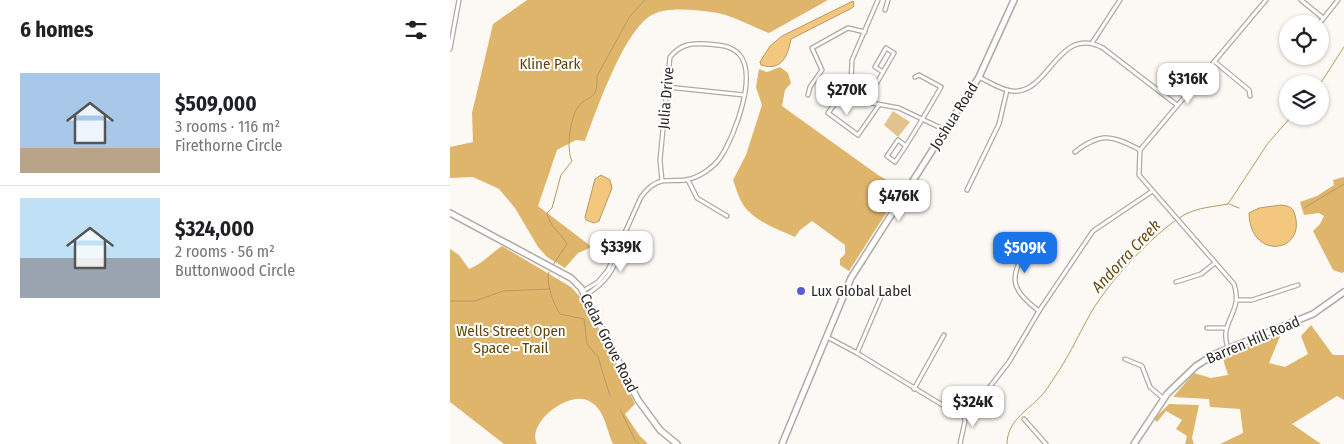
<!DOCTYPE html>
<meta charset="utf-8">
<style>
body{margin:0;font-family:"Fira Sans Condensed",sans-serif;background:#f2f2f2;color:#202124;height:100vh;display:flex;flex-direction:column;font-size:19px;white-space:nowrap}
*{box-sizing:border-box;margin:0}
p{font-size:16px;color:#757577}
.icon{flex:none;width:28px;height:28px;fill:none;stroke:currentColor;stroke-width:2;stroke-linecap:round;stroke-linejoin:round}
.map{position:relative;flex:1;overflow:hidden}
.details{display:flex;flex-direction:column;background:#fff;width:450px}
.details>*{flex:none}
.controls{position:absolute;left:829px;top:15px;display:grid;gap:10px}
.controls a{display:grid;place-items:center;width:50px;height:50px;border-radius:50%;background:#fff;box-shadow:0 1px 4px #0004;font-size:25px}
.price{position:absolute;translate:-50% -42px;padding:0 11px;border-radius:10px;background:#fff;color:#222;font-size:16px;line-height:32px;filter:drop-shadow(0 1px 2px #0008)}
.price::after{content:'';position:absolute;left:50%;top:30px;width:15px;height:11px;margin-left:-8px;background:inherit;clip-path:polygon(0 0,100% 0,50% 100%)}
.price.selected{background:#1a73e8;color:#fff}
ul{padding:0;list-style:none}
li{display:flex;align-items:center;gap:15px;height:125px;padding:0 20px}
li+li{border-top:1px solid #e0e0e0}
li span{display:grid;place-items:center;flex:none;width:140px;height:100px;border-radius:0px;color:#555}
li>.icon{margin-inline-start:auto}
span .icon{width:60px;height:60px;fill:#fffc;stroke-width:1}
li b{font-size:21px}
h2{display:flex;justify-content:space-between;align-items:center;height:60px;padding:0 20px;font-size:21px}
main{display:flex;flex:1;min-height:0}
.map>svg:first-child{display:block}
.green{fill:#e2c38d}
.forest{fill:#dfb56b}
.water{fill:#f3c87e;stroke:#b79964}
.lines{fill:none;stroke-linecap:round;stroke-linejoin:round}
.stream{stroke:#b79964;stroke-width:1}
.street-casing{stroke:#adaaa5;stroke-width:5.5}
.secondary-casing{stroke:#adaaa5;stroke-width:8}
.street{stroke:#fff;stroke-width:3}
.secondary{stroke:#fff;stroke-width:5}
.poi-dot{fill:#575cd3;stroke:#fff;stroke-width:2}
.labels{text-anchor:middle;dominant-baseline:central;stroke-width:4;stroke-linejoin:round;paint-order:stroke}
.park-label{font-size:15px;fill:#614508;stroke:#fff}
.street-label{font-size:15px;fill:#2b2a28;stroke:#fff}
.poi-label{font-size:15px;fill:#2b2a28;stroke:#fff;text-anchor:start}
.water-label{font-size:16px;font-style:italic;fill:#674b11;stroke:#fff}
</style>
<main>
<section class="details">
<h2>6 homes<svg class="icon" aria-label="filters" viewBox="0 0 24 24"><path d="M4 7h16M4 17h16"/><circle cx="9" cy="7" r="2"/><circle cx="15" cy="17" r="2"/></svg></h2>
<ul>
<li><span style="background:linear-gradient(#a9c7e8 75%,#b9a48a 0)"><svg class="icon" aria-label="home" viewBox="0 0 24 24"><path d="M3 11l9-7 9 7M6 9v11h12V9"/></svg></span><div><b>$509,000</b><p>3 rooms · 116 m²</p><p>Firethorne Circle</p></div></li>
<li><span style="background:linear-gradient(#bfe0f5 60%,#9aa5b1 0)"><svg class="icon" aria-label="home" viewBox="0 0 24 24"><path d="M3 11l9-7 9 7M6 9v11h12V9"/></svg></span><div><b>$324,000</b><p>2 rooms · 56 m²</p><p>Buttonwood Circle</p></div></li>
</ul>
</section>
<div class="map">
<svg width="894" height="444" viewBox="0 0 894 444">
<rect width="100%" height="100%" fill="#fcf9f4"/>
<path class="green" d="M443,111l17,11 -12,15 -14,-12z"/>
<g class="forest">
<path d="M77,0h301l-59,33c-19,-7 -38,-19 -58,-21 -17,-2 -42,-5 -57,2 -29,12 -58,98 -69,127l-9,-1 -19,10 -19,56 54,41 -14,6 -13,15 -18,-11 -9,-10 -23,-39 -16,-19 -26,-12 -23,1v-31l23,-5 -1,-29 21,-89z"/>
<path d="M330,67l8,6 3,10 -6,7 -3,16 96,69 21,12 -7,17 -43,67 -9,-6v-6l5,-5v-9l-33,-24 -12,9 -5,7c-18,-8 -42,-16 -53,-34 -4,-7 -6,-15 -9,-23l13,-25 16,-50 -6,-18 3,-18 8,3z"/>
<path d="M894,177v95l-2,1 -9,-3 -20,-39 7,-7 4,-8 -5,-3 -15,2 -4,-13 17,-6 17,-11 -1,-5z"/>
<path d="M52,246l69,41 11,12 53,105 -10,10 14,21 9,9h-35c-7,-15 -8,-35 -24,-43 -20,-11 -63,22 -52,43h-33l-54,-42v-153l9,6 10,14c13,-5 21,-15 33,-23z"/>
<path d="M861,325l22,30h11v45l-7,-4 -45,28 29,20h-101l23,-11 -3,-24 -30,-2 -1,-8 -36,-2 21,-24 17,5 17,-3 -6,-19 59,-22 -12,29 16,4 23,-13 -7,-18z"/>
<path d="M719,404l30,1 -7,33 2,6h-9l2,-8 -11,-7 6,-9 -16,-9 -9,11 -3,-3z"/>
</g>
<g class="water">
<path d="M403,1l1,5 -2,2 -61,31c-3,16 -9,33 -30,26l-1,-3 10,-16 12,-10z"/>
<path d="M151,175l9,5 2,8 -13,33 -5,2 -8,-3 -1,-3 10,-38z"/>
<path d="M831,205c8,1 12,2 14,10 11,38 -45,46 -46,-2l10,-5z"/>
</g>
<g class="lines">
<g class="stream">
<path d="M870,84l24,-37"/>
<path d="M779,204l10,4"/>
<path d="M854,208l40,-24"/>
<path d="M103,265l14,-21c-7,-12 -17,-17 -20,-31l5,-5 9,-33 11,-14c-6,-12 -2,-42 6,-54 11,-14 20,-5 19,-31l33,-60 15,-16"/>
<path d="M99,272c-4,9 5,34 11,42l24,5 3,25 11,13 12,39"/>
<path d="M0,301h25l28,-10 47,-2"/>
<path d="M170,409l15,31 4,4"/>
<path d="M557,444c0,-23 20,-33 34,-48 5,-5 9,-12 13,-18 14,-20 23,-40 34,-60 16,-31 66,-86 96,-103 15,-8 29,-8 44,-11l40,-61 24,-27"/>
</g>
<defs>
<g id="street">
<path d="M428,0l-26,60 -1,22 6,11 15,10 27,5 46,22"/>
<path d="M851,0l22,18"/>
<path d="M435,10l3,-10"/>
<path d="M869,24l19,-24"/>
<path d="M642,43l28,-43"/>
<path d="M0,49l9,-49"/>
<path d="M765,62l34,28 1,6"/>
<path d="M529,77c10,5 22,13 33,14 38,4 45,-67 91,-43l74,57"/>
<path d="M401,82l-23,31 30,22 21,-30"/>
<path d="M217,87l77,8"/>
<path d="M358,95l2,-8 12,-17 -10,-22 36,-20 17,4"/>
<path d="M417,100l27,-47 -8,-5 -11,19 8,5"/>
<path d="M456,146l-8,-6 -11,16 8,6c17,-24 31,-49 46,-75l-22,-12 -4,2"/>
<path d="M625,152c26,-20 37,-17 65,-2"/>
<path d="M238,180l9,18 30,18"/>
<path d="M517,190l32,-66 8,-34"/>
<path d="M581,235c-15,38 -30,48 8,76"/>
<path d="M726,282l25,-8 14,-11"/>
<path d="M133,291l15,-9 10,-12 33,-73c5,-7 12,-14 21,-16 7,-1 15,0 23,-1 14,-2 30,-13 37,-25 13,-21 36,-80 17,-101 -9,-9 -20,-9 -32,-10 -16,-1 -26,0 -37,13l-10,103 2,21"/>
<path d="M136,295c26,-17 28,-29 40,-56l-1,-5"/>
<path d="M787,300h15l46,-15"/>
<path d="M757,328h18"/>
<path d="M377,337l30,16 87,53 19,5 22,-18 24,-31 30,-51 54,-80 58,-39"/>
<path d="M778,348c-10,-27 16,-35 6,-64l-95,-109 1,-25 126,-150"/>
<path d="M407,353l24,-56"/>
<path d="M675,359l17,7 8,21 14,12"/>
<path d="M464,389l30,-54"/>
<path d="M574,419l22,25"/>
<path d="M510,444l5,-23 -2,-10"/>
</g>
<g id="secondary">
<path d="M0,213l121,65 10,10 57,112 22,30 17,14"/>
<path d="M332,444l69,-166 128,-201 35,-77"/>
<path d="M684,444l33,-50 29,-28 19,-12 98,-40 31,-22"/>
</g>
</defs>
<use href="#street" class="street-casing"/>
<use href="#secondary" class="secondary-casing"/>
<use href="#street" class="street"/>
<use href="#secondary" class="secondary"/>
</g>
<circle class="poi-dot" cx="351" cy="291" r="5"/>
<g class="labels">
<g class="park-label">
<text x="100" y="64">Kline Park</text>
<text x="61" y="331">Wells Street Open<tspan x="61" dy="17">Space - Trail</tspan></text>
</g>
<g class="street-label">
<text transform="translate(216 98) rotate(-85)">Julia Drive</text>
<text transform="translate(504 116) rotate(-58)">Joshua Road</text>
<text transform="translate(803 340) rotate(-23)">Barren Hill Road</text>
<text transform="translate(159 343) rotate(63)">Cedar Grove Road</text>
</g>
<g class="poi-label">
<text x="361" y="291">Lux Global Label</text>
</g>
<g class="water-label">
<text transform="translate(676 256) rotate(-47)">Andorra Creek</text>
</g>
</g>
</svg>
<div class="controls">
<a><svg class="icon" aria-label="locate" viewBox="0 0 24 24"><circle cx="12" cy="12" r="6"/><path d="M12 2v4M12 18v4M2 12h4M18 12h4"/></svg></a>
<a><svg class="icon" aria-label="layers" viewBox="0 0 24 24"><path d="M12 4l9 5-9 5-9-5zM3 14l9 5 9-5"/></svg></a>
</div>
<b class="price" style="left:738px;top:105px">$316K</b>
<b class="price" style="left:397px;top:116px">$270K</b>
<b class="price" style="left:449px;top:222px">$476K</b>
<b class="price" style="left:171px;top:273px">$339K</b>
<b class="price selected" style="left:575px;top:274px">$509K</b>
<b class="price" style="left:523px;top:428px">$324K</b>
</div>
</main>
